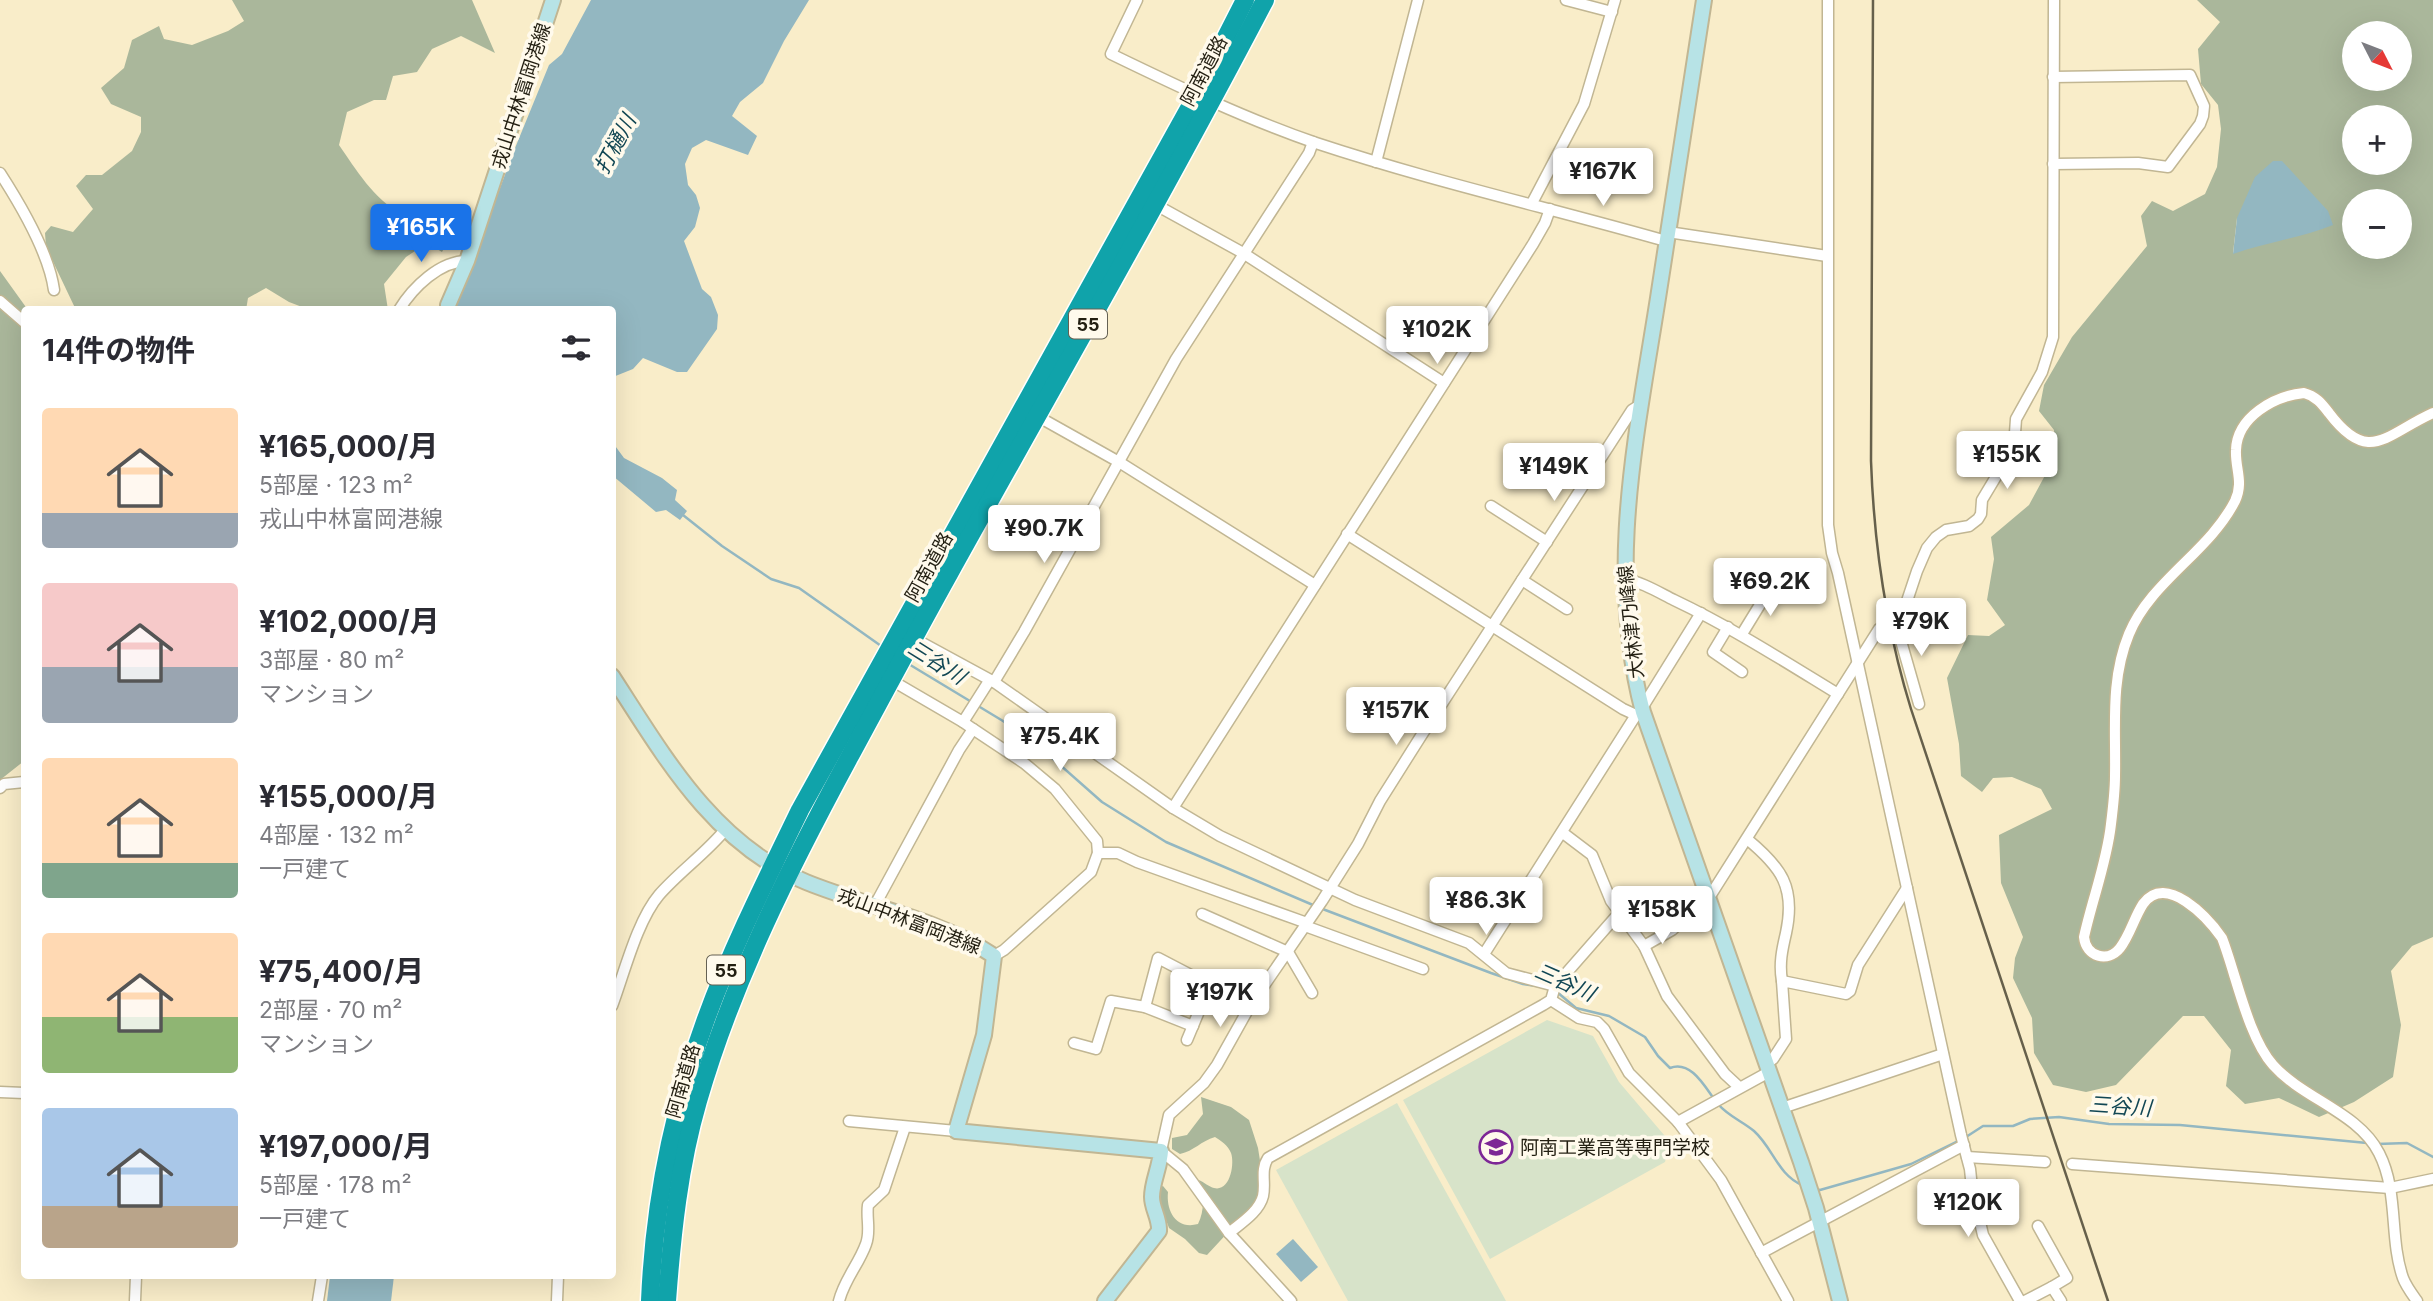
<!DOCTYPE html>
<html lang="ja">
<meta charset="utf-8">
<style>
body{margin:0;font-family:Inter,"Noto Sans JP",sans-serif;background:#f2f2f3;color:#2b2b33;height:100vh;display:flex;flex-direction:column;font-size:26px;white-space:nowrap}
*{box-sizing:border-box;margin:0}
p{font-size:23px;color:#7c7c81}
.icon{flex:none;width:38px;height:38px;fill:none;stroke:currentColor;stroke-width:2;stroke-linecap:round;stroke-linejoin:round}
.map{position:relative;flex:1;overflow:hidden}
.sheet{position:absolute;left:21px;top:306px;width:595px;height:973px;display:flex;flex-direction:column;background:#fff;border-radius:7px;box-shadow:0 7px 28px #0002}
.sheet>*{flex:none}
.needle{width:46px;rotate:132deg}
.tools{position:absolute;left:2342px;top:21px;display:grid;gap:14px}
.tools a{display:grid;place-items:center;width:70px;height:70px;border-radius:50%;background:#fff;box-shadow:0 7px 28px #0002;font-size:35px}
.price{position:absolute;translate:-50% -60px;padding:0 16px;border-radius:7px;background:#fff;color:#222;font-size:23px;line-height:46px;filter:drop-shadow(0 2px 4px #0008)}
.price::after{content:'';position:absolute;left:50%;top:42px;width:21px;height:16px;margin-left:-10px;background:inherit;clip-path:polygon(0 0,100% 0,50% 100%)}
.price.current{background:#1a73e8;color:#fff}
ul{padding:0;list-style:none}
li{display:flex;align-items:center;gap:21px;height:175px;padding:0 21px}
li span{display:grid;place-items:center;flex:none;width:196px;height:140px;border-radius:7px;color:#555}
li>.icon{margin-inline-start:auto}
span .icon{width:84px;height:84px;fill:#fffc;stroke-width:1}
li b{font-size:30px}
h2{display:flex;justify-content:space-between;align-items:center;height:84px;padding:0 21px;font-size:30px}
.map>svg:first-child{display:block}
.green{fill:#d7e3c9}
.forest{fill:#aab79b;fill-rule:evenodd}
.water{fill:#93b7c1}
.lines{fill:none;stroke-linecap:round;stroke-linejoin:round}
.stream{stroke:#93b7c1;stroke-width:2.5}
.street-casing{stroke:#c1b693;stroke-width:13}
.secondary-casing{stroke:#c1b693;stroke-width:18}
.highway-casing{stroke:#fff;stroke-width:21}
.street{stroke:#fff;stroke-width:10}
.secondary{stroke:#b7e3e6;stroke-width:14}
.highway{stroke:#10a3aa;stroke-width:18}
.rail{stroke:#66604b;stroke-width:2.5}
.labels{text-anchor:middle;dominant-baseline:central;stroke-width:7;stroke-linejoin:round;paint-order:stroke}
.shield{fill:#fffaec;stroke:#656153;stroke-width:2}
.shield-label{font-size:18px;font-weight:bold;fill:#231f12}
.street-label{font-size:19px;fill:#231f12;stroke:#fffaec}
.poi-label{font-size:19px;fill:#231f12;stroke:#fffaec;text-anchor:start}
.water-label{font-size:21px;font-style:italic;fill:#124754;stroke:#fffaec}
</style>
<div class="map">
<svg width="2433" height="1301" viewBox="0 0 2433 1301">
<rect width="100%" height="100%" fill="#f9edc9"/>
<g class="green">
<path d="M1547,1020l46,16 26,46 51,60 -5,20 -175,97 -87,-159z"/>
<path d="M1397,1103l109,198h-158l-72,-131z"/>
</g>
<g class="forest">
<path d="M232,0h240l23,53 -34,-17 -29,13 -15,23 -24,4 -7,24h-12l-27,12 -8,33c16,23 36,56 62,68 19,9 31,8 50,22l-9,17 -15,-9 -21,14 -22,27 4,26h-78l-21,-8 -23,-14 -18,10 -2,12h-170l-30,-63 -1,-14 6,-7 22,6 20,-23 -17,-23 10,-11h16l30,-24 9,-19v-15l-30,-13 -10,-16 23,-20 8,-28 27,-14 5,13 28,6 36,-14 16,-10z"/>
<path d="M2197,0h236v937l-21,9 -21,25 10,54 -8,52 -39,25 -35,15 -40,-19 -34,6 -19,-18 5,-36 -27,-34h-21l-67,69 -30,7 -33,-7 -19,-32 -2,-35 -19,-40 2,-20 8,-21 -22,-54 -2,-48 53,-26 -11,-20 -29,-12 -19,1 -11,14 -21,-16 -2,-32 -12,-66 21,-43 21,1 16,-11 -18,-25 7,-41 -3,-22 38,-32 27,-50 -2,-25 -15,-19 5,-26 28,-48 75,-91 -6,-30 11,-15 21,10 32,-17 12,-27 4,-38 -3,-24 -17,-21 -3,-35 22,-27zM2354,33h45v46h-45zM2354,117h45v46h-45zM2354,201h45v46h-45zM2237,218l27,25 -31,10z"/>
<path d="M0,271l28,39h-4v451l-24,19z"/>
<path d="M1201,1097l30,10 18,13 9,28 3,19 -4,34 -50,54 -8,-2 -14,-14 -16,-11 -11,-30v-10l5,-2 5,6c-2,19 8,38 30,32 7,-13 6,-32 1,-44 5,2 10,7 15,8 16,4 21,-24 17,-35 -3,-8 -10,-12 -16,-16 -14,4 -21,14 -35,17l-8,-5v-11l15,-3 16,-21z"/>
</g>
<g class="water">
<path d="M591,0h218l-25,41 -21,42 -23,19 -8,14 25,20 -9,19 -42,-15 -14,8 -7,16 3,21 8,10 4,13 -5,19 -11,14 18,48 9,8 7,18 -1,14 -30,43h-10l-34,-14 -10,11 -20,8 -1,-67h-157l58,-157 36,-88 13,-11z"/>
<path d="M2273,161h9l46,50 5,14c-32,13 -67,17 -100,29l4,-36 18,-41z"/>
<path d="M613,443l11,15 38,20 15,12 -2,10 12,11 -7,9 -14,-10 -10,2 -43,-36z"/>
<path d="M1293,1239l25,28 -17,15 -25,-28z"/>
<path d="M330,1276h64l-3,25h-64z"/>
</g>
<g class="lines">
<g class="stream">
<path d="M683,515l39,31 49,33 28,9 85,60"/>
<path d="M907,663l96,58 39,28 60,53 64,40 147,63"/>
<path d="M1320,908l171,65 32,11 14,2"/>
<path d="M1557,992l19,16 33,8 36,21 13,19 12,12c20,-8 34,17 44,31"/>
<path d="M1718,1104c10,12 24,17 36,27 19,17 24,44 48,54"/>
<path d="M1966,1137l17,-11h30l17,-7 29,-2 50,7 71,1 187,18"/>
<path d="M2377,1144l30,-1 26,14"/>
<path d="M1815,1189l5,1 91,-26 49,-24"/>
</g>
<defs>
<g id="street">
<path d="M1137,0l-26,54c66,32 135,65 205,89 115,38 234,65 350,98"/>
<path d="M1566,0l46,12"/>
<path d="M1828,0v525l4,28 6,20 123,562 9,34 2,19 11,47 37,66"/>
<path d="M2053,77l137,-2 14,31 -1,10 -3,8 -32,43 -30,-4 -85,1"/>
<path d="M1376,162l42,-162"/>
<path d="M0,173c20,31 49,81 54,117"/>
<path d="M1532,203l52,-99 31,-104"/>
<path d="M1156,205l87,48 201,130"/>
<path d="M1668,232l159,24"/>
<path d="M0,301l24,21"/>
<path d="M399,310c14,-23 41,-49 68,-49"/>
<path d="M1037,416l82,46 196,123"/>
<path d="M1491,506l56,36"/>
<path d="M1347,534l276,175 13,6 7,-3"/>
<path d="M1624,579c18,3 34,13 50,21 57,27 110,61 164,94"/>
<path d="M1522,580l45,29"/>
<path d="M1895,620l24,84"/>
<path d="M1728,627l-15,25 29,20"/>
<path d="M1742,634l30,-49"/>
<path d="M913,638l81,44 179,126 47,28 135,64 114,43 37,30 49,13 64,-73"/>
<path d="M891,680l72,42 26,-41"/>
<path d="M994,682l30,-50 152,-273 133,-206 4,-11"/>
<path d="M1642,708l59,-95"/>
<path d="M973,729l51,34 31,26 42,52 1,12 -7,19 -87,78 -10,6"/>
<path d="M0,788l4,-4 20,-2"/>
<path d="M1173,808l360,-564 12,-21 5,-14"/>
<path d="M1563,833l29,22 19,46 33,45 23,50 58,78 14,13"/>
<path d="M1747,839c34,28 49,48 39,94 -4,17 -7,31 -4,48"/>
<path d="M1098,853h20l19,9 170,61"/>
<path d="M875,905l84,-155 14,-21 -10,-7"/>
<path d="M1202,914l86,38 24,41"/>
<path d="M1305,926l118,43"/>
<path d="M1644,946l28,-16 40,-37 167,-264 24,-16 14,-42 10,-23 9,-11 10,-7 23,-4 9,-7 3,-5 1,-14 24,-40 9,-27 1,-14 26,-47 11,-35 1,-337"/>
<path d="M1484,954l152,-239"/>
<path d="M1551,1000l28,18 18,4 7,7 25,44 49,49 43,58 67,121"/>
<path d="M612,1006c12,-32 25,-85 47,-111 20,-23 46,-41 66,-65"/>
<path d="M1145,1007l13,-49 92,48"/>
<path d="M1187,1040l23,-55"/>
<path d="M1074,1043l22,6 15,-48 34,6 48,19"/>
<path d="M1766,1064l7,-5 13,-20 -4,-58 64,13 4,-3 8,-26 49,-77"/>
<path d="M0,1092l24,1"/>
<path d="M1782,1108l161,-54"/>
<path d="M849,1121l107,10"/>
<path d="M1678,1122l91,-50"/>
<path d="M1967,1157l78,5"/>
<path d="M2072,1164l318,24 43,-9"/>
<path d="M2038,1226l29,52 -15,9"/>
<path d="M1229,1233c12,-10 30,-21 34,-37 3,-13 -3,-26 5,-38l275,-153 8,-5 4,-14"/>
<path d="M1761,1253l203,-108"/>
<path d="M135,1301l1,-25"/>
<path d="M318,1301l4,-25"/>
<path d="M557,1301l1,-25"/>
<path d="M839,1301c5,-21 20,-37 27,-57 5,-13 0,-26 2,-39l16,-15 21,-63"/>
<path d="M1291,1301l-62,-68 -46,-64 -22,-18 8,-36 35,-32 13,-18 33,-59 72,-105 36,-57 22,-43 41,-65 211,-326 8,-5"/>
<path d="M2025,1301l27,-14 9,14"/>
<path d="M2417,1301c-5,-7 -11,-15 -14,-23 -14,-40 -4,-86 -24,-125 -21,-41 -76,-54 -106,-88 -25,-28 -37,-91 -51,-127 -14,-20 -56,-66 -79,-34 -9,14 -13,31 -23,44 -12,15 -34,9 -36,-11 8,-37 23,-75 27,-113 2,-16 4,-32 4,-48 1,-49 -5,-96 14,-142 22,-53 80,-82 106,-133 9,-19 0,-32 1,-51 1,-33 38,-54 68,-57 12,3 18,11 25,20 40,53 57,21 104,0"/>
</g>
<g id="secondary">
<path d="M1704,0c-15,99 -31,199 -46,298 -22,140 -52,273 -15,414l158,450 15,46 24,93"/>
<path d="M449,310l-1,-5 19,-44 86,-261"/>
<path d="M612,676c52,80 101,168 194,206 61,25 133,37 188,74l-10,79 -28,96 205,20c-1,16 -9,31 -9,46 0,12 8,22 7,34l-54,70"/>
</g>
<g id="highway">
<path d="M650,1301c4,-95 23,-192 56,-282 26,-71 61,-141 94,-209l397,-716 48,-94"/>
<path d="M667,1301c5,-67 12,-135 31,-200 35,-121 92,-234 152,-345 33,-61 66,-123 100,-184 106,-191 214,-379 315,-572"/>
</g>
</defs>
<use href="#street" class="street-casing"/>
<use href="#secondary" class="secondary-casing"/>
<use href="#highway" class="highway-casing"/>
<use href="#street" class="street"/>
<use href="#secondary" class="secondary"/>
<use href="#highway" class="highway"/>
<path class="rail" d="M1873,0l-2,461c3,84 15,167 40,248l197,592"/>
</g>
<defs>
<symbol id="university-ring" viewBox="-11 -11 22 22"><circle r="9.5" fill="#fffaec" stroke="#7d2796" stroke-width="1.5"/><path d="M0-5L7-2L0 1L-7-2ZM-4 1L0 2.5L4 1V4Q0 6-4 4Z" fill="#7d2796"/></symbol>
</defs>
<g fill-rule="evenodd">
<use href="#university-ring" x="1477" y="1128" width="38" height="38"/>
</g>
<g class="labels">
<g class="shield">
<rect x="1069" y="309.5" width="38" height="29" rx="5"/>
<rect x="707" y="955.5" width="38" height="29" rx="5"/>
</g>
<g class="shield-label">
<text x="1088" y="324">55</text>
<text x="726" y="970">55</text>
</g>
<g class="street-label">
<text transform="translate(1204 71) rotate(-62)">阿南道路</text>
<text transform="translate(521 96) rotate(-72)">戎山中林富岡港線</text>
<text transform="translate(929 567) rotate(-61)">阿南道路</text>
<text transform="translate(1631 622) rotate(-96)">大林津乃峰線</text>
<text transform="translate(909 921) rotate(21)">戎山中林富岡港線</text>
<text transform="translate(683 1081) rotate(-74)">阿南道路</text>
</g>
<g class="poi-label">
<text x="1520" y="1147">阿南工業高等専門学校</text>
</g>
<g class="water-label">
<text transform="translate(615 144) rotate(-62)">打樋川</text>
<text transform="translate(937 662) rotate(32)">三谷川</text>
<text transform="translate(1565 982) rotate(24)">三谷川</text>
<text transform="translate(2120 1106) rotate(4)">三谷川</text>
</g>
</g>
</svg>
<div class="tools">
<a><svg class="needle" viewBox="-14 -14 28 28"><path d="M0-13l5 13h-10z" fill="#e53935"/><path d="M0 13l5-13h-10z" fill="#7c7c81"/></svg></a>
<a>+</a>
<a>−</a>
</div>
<b class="price" style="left:1603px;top:208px">¥167K</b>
<b class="price current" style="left:421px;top:264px">¥165K</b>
<b class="price" style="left:1437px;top:366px">¥102K</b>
<b class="price" style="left:2007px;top:491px">¥155K</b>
<b class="price" style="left:1554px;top:503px">¥149K</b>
<b class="price" style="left:1044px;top:565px">¥90.7K</b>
<b class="price" style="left:1770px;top:618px">¥69.2K</b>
<b class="price" style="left:1921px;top:658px">¥79K</b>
<b class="price" style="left:1396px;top:747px">¥157K</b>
<b class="price" style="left:1060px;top:773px">¥75.4K</b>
<b class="price" style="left:1486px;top:937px">¥86.3K</b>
<b class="price" style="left:1662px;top:946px">¥158K</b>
<b class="price" style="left:1220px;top:1029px">¥197K</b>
<b class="price" style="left:1968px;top:1239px">¥120K</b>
<section class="sheet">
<h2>14件の物件<svg class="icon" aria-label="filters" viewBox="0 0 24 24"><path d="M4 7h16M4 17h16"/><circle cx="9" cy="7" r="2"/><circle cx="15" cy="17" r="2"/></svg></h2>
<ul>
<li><span style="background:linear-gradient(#ffd9b3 75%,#9aa5b1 0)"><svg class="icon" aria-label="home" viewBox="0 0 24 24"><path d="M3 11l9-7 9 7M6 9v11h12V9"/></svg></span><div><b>¥165,000/月</b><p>5部屋 · 123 m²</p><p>戎山中林富岡港線</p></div></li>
<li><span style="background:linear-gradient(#f6c9c9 60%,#9aa5b1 0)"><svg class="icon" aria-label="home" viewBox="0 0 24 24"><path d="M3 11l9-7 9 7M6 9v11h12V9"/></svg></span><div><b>¥102,000/月</b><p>3部屋 · 80 m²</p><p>マンション</p></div></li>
<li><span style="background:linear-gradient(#ffd9b3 75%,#7fa58c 0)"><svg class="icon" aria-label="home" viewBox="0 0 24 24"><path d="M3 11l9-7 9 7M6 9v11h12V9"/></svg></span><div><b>¥155,000/月</b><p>4部屋 · 132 m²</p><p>一戸建て</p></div></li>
<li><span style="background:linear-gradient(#ffd9b3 60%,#8fb573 0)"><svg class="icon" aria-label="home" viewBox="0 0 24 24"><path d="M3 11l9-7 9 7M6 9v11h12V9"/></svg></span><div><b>¥75,400/月</b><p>2部屋 · 70 m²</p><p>マンション</p></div></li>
<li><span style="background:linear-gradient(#a9c7e8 70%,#b9a48a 0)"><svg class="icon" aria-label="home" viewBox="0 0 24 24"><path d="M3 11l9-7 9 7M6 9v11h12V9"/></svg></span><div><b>¥197,000/月</b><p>5部屋 · 178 m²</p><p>一戸建て</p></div></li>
</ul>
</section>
</div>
